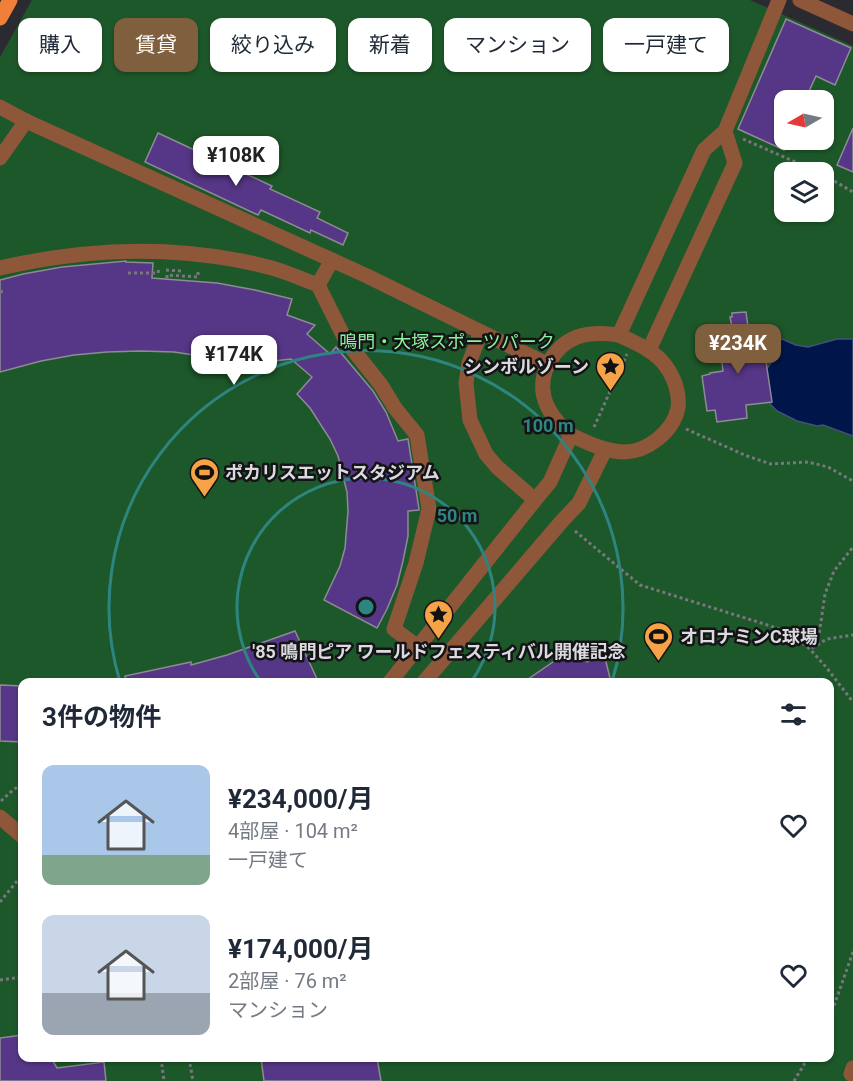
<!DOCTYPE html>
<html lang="ja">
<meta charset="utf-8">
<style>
body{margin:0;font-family:Roboto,"Noto Sans JP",sans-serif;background:#f2f2f3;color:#1f2937;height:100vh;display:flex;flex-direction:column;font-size:22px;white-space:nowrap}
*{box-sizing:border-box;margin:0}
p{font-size:20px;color:#747a83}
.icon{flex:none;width:33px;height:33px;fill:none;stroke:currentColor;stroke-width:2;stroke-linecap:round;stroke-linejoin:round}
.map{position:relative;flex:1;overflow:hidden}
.side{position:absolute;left:18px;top:678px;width:816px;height:384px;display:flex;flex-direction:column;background:#fff;border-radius:12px;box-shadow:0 2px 4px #0004}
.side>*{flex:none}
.banner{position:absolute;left:18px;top:18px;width:818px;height:54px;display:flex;gap:12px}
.needle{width:39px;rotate:261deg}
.fabs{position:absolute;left:774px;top:90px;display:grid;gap:12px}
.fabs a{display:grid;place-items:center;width:60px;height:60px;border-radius:12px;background:#fff;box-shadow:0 2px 4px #0004;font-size:30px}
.price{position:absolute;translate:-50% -51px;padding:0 14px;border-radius:12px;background:#fff;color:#222;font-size:20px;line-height:39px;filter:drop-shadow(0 2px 3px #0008)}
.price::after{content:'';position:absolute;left:50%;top:36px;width:18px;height:14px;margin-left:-9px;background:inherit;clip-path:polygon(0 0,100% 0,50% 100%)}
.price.current{background:#805f3e;color:#fff}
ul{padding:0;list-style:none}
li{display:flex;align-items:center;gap:18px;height:150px;padding:0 24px}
li span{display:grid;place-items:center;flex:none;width:168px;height:120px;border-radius:12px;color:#555}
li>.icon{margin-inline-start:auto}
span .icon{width:72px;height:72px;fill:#fffc;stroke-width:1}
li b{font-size:26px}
h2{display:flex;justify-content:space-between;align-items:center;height:72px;padding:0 24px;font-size:26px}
.tag{padding:0 21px;border-radius:12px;background:#fff;box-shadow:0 2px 4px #0004;font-size:21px;line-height:54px}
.tag.current{background:#805f3e;color:#fff}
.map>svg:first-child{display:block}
.green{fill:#1d582a;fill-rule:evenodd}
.water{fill:#00164b;stroke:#425177;stroke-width:1.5}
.building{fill:#563787;stroke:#8d8b93;stroke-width:1.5}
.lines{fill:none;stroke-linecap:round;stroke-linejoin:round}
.path{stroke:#79777d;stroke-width:3;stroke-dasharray:3 3;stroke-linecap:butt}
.minor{stroke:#8e5739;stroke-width:15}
.major{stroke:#ef7f39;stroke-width:15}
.ring{fill:none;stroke:#2e857f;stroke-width:3}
.labels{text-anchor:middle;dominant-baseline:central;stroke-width:5;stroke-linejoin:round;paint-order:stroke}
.park-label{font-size:18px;fill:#89f49b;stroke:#141316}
.poi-label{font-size:18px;font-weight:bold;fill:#dbdadf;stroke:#141316;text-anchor:start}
.centre{fill:#2e857f;stroke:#141316;stroke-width:3}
.ring-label{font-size:18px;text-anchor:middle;font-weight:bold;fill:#2e857f;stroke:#141316;stroke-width:5;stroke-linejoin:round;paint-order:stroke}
</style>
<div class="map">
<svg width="853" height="1081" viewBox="0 0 853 1081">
<rect width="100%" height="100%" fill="#2c2a31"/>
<path class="green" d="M32,0h718l103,46v1035h-853v-1024zM784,100h40v40h-40zM784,172h40v40h-40zM22,682h808v376h-808z"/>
<path class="water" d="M782,339l14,6 12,2 29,-8h16v97l-30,-11 -6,1 -20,-5 -20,-10 -6,-6 -4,-6 -1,-29 5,-7c-4,-15 -1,-11 4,-23z"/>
<g class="building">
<path d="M786,19l65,29 -16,37 -19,-9 -11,24h-21v50l-46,-21z"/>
<path d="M853,128v44l-16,-7z"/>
<path d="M158,133l114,53 -2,3 50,23 -3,6 31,15 -5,12 -32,-15 -1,3 -49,-23 -3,5 -113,-53z"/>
<path d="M126,261v1l27,1 -1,15 65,5 38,7 37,9 -5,16 28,10 -8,9 23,20 6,-7 37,44 13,21 12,29 10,-2 11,70v1l-11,1v25l-5,25 -6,24 -10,24 -10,19 -53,-28 16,-34 5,-18 3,-37 -1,-19 -9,-36 -8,-17 -20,-31 -13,-14 15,-17 -21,-18 -17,2 -2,9 -32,-8 -66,-10 -34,-1 -33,1 -33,3 -33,6 -41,11v-92l23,-6 39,-7z"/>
<path d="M746,312l4,30 13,-1 9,61 -26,3 1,13 -30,4 -2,-12 -8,1 -5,-35 8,-2v-1l13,-2 -4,-30 11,-1 -1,-13h3l-2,-10h2v-4z"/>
<path d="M295,631l22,48 -9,3h-182l-1,-6 66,-14v3l36,-10z"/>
<path d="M576,646l11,16 14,-8 5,8 5,20h-87z"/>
<path d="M0,685l22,1v56l-22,-1z"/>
<path d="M22,1035v23h29l6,10 47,-6 2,19h-106v-43z"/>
<path d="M261,1058h116l4,23h-117z"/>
</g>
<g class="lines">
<g class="path">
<path d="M743,139l75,33"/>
<path d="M824,175l29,17"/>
<path d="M166,270l15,1"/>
<path d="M128,273h30l1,-5"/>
<path d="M167,278v-3l31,2v-5h-2"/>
<path d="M0,292l4,-1"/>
<path d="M594,427l33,-73"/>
<path d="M686,429l61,27 24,8 37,-2 20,5 25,14"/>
<path d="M575,531l65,54 137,43 18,9 15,12 16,18 27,35"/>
<path d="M810,648l9,-13 6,-41 9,-23 19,-24"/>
<path d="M812,648l15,-9 26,-4"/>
<path d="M1,801l12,-11 9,-6"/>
<path d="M0,902l22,-27"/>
<path d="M0,980l22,-3"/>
<path d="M830,1017l23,-65"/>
<path d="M161,1058l3,23"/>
<path d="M189,1058l4,23"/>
<path d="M794,1081l14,-23"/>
</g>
<g class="minor">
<path d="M800,0l53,24"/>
<path d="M0,107l26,14 341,155 114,56 -12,31 -3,20 4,37 16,34 11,13 38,33 -145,182"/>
<path d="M0,158l26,-37"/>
<path d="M0,268c78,-18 157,-23 236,-8 16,3 33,6 48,12 12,4 23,9 34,13l14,-25"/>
<path d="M318,285l28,56 35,44 14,23 22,27 12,74 -13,54 -22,66 24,18"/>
<path d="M481,332l66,32"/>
<path d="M649,350l86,-187 -10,-32"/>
<path d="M571,435c-12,-10 -23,-22 -27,-38 -6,-24 10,-51 33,-60 14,-5 28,-4 42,-2"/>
<path d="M535,500l15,-18 21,-47c17,8 33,16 53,17 23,0 49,-20 54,-44 2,-15 -4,-31 -13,-43 -11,-15 -30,-22 -46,-30l85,-185 21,-19 54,-131"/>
<path d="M424,682l138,-161 17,-18 26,-53"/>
<path d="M0,817l22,19"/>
<path d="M853,1068l-2,6 2,1"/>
</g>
<path class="major" d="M0,18l10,-18"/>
</g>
<g class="ring">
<path d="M261 682A129 129 0 1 1 471 682"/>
<path d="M120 682A257 257 0 1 1 612 682"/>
</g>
<defs>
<symbol id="sight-pin" viewBox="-11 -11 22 30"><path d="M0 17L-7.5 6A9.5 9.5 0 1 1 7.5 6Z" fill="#f6a247" stroke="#141316"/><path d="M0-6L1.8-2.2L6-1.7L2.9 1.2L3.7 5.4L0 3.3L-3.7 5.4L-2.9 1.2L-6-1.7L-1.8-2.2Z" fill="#111"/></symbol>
<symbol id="stadium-pin" viewBox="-11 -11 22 30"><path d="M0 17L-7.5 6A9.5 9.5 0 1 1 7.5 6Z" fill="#f6a247" stroke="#141316"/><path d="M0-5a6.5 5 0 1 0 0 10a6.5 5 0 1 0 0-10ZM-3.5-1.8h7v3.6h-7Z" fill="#111"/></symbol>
</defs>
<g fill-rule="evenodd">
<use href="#sight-pin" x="594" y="350" width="33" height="45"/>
<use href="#stadium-pin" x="188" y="456" width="33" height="45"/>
<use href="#sight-pin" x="422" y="598" width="33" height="45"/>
<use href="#stadium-pin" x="642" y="620" width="33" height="45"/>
</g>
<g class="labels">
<g class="park-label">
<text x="447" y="341">鳴門・大塚スポーツパーク</text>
</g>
<g class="poi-label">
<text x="589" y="366" text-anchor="end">シンボルゾーン</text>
<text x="225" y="472">ポカリスエットスタジアム</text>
<text x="680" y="636">オロナミンC球場</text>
<text x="439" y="651" text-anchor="middle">'85 鳴門ピア ワールドフェスティバル開催記念</text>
</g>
</g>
<circle cx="366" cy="607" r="9" class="centre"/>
<g class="ring-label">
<text x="548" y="432">100 m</text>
<text x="457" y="522">50 m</text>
</g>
</svg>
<div class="fabs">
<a><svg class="needle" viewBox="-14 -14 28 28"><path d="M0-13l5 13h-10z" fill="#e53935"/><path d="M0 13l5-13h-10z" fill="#747a83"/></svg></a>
<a><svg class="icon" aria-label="layers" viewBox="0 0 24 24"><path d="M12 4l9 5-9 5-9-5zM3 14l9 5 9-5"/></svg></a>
</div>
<b class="price" style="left:236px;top:187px">¥108K</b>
<b class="price current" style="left:738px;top:375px">¥234K</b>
<b class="price" style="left:234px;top:386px">¥174K</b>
<div class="banner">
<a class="tag">購入</a>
<a class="tag current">賃貸</a>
<a class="tag">絞り込み</a>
<a class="tag">新着</a>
<a class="tag">マンション</a>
<a class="tag">一戸建て</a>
</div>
<section class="side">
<h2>3件の物件<svg class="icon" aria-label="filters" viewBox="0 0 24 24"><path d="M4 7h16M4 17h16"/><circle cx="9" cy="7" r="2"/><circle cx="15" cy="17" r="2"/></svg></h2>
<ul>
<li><span style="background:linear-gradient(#a9c7e8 75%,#7fa58c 0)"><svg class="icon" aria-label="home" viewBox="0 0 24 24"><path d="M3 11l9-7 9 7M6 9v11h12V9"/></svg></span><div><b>¥234,000/月</b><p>4部屋 · 104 m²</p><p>一戸建て</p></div><svg class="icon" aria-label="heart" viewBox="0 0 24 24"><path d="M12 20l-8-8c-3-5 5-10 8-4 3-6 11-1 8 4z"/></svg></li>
<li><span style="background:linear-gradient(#c9d6e8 65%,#9aa5b1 0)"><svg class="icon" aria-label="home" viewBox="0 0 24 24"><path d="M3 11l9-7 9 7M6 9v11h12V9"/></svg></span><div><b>¥174,000/月</b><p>2部屋 · 76 m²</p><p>マンション</p></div><svg class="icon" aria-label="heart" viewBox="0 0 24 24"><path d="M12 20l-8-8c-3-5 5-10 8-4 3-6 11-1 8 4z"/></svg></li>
</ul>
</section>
</div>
